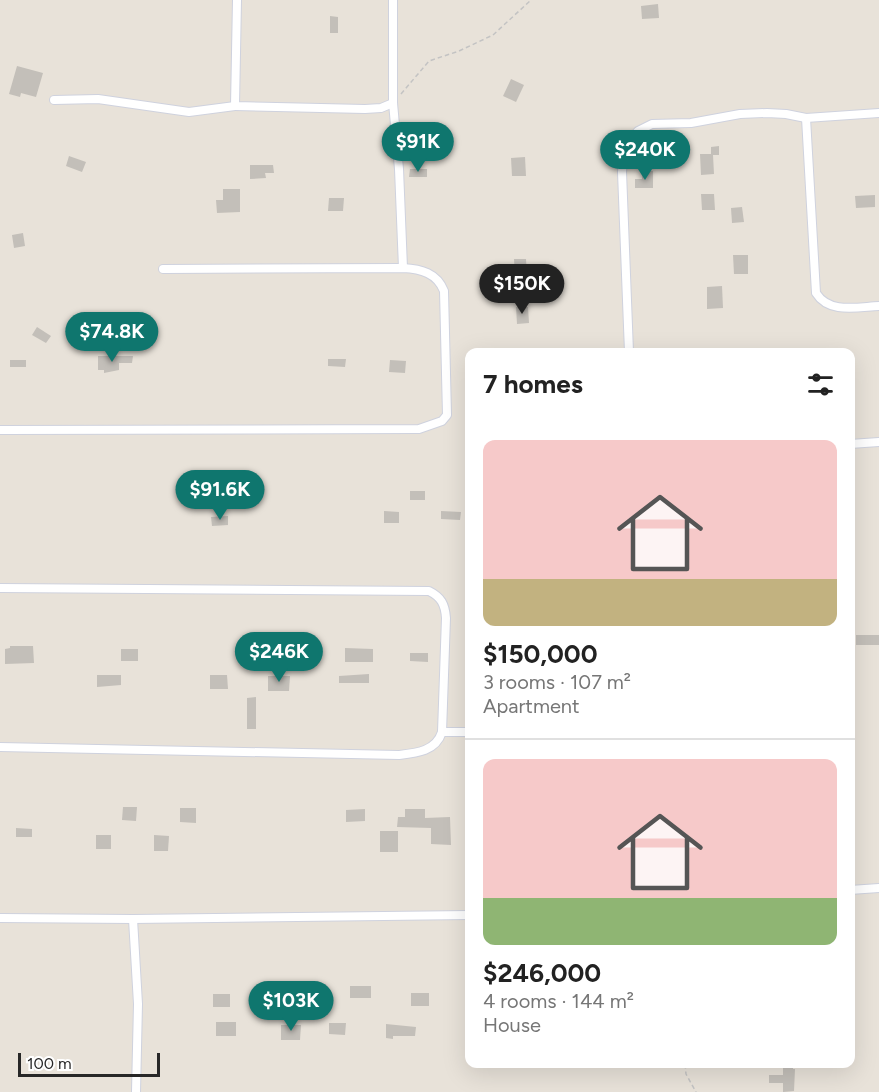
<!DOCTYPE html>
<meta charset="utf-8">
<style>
body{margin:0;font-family:Figtree,sans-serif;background:#f2f2f2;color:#222;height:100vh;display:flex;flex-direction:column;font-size:22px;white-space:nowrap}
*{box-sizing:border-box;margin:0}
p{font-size:20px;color:#767676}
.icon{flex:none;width:33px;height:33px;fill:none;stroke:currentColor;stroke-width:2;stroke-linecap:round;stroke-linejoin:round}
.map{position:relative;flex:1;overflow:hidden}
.panel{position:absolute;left:465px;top:348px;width:390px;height:720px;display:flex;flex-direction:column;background:#fff;border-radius:12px;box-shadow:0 6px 24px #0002}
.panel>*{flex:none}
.scale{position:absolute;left:18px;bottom:15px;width:142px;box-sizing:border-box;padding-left:6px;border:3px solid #272727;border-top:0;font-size:16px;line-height:21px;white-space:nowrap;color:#272727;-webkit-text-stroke:4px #fff;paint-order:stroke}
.price{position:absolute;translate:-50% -51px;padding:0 14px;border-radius:21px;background:#0f766e;color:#fff;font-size:20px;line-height:39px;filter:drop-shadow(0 2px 3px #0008)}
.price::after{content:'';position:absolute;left:50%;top:36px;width:18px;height:14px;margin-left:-9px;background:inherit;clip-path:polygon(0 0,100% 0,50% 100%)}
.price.on{background:#222;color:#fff}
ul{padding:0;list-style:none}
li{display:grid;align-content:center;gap:12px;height:318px;padding:0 18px}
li+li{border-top:2px solid #e0e0e0}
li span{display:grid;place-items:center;height:186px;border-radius:12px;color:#555}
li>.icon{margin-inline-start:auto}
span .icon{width:108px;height:108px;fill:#fffc;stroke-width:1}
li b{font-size:26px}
h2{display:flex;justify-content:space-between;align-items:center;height:72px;padding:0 18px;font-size:26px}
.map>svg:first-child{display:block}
.building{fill:#c3bfb9}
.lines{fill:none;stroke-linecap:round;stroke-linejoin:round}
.minor-casing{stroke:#cfd2de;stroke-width:10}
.path{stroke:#c3c3c3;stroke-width:1.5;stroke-dasharray:4.5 3;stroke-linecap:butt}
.minor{stroke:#fff;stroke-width:8}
</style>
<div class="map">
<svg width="879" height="1092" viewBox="0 0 879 1092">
<rect width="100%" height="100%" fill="#e8e2d9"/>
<g class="building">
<path d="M658,4l1,14 -17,1 -1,-13z"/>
<path d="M330,16l8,1v16h-8z"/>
<path d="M17,66l26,7 -7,24 -15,-4 -1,4 -11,-3z"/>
<path d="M511,79l13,6 -8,17 -13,-6z"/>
<path d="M719,146v9h-6l1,19 -13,1 -1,-21h11v-7z"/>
<path d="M69,156l17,6 -4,10 -16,-6z"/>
<path d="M525,157l1,19h-14l-1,-18z"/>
<path d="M250,165h23l1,8h-9l1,5 -16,1z"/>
<path d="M410,169h17v8h-18z"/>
<path d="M642,171h11v17h-18v-9h7z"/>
<path d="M223,189h17v23l-23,1 -1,-13h7z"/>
<path d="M701,194h13l1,16h-13z"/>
<path d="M875,195v12l-19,1 -1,-12z"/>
<path d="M329,198h15l-1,13h-15z"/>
<path d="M742,207l2,15 -12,1 -1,-15z"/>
<path d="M23,233l2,13 -11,2 -2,-13z"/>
<path d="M733,255h15v19h-14z"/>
<path d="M514,259h12l1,15h-12z"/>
<path d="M722,286l1,22 -16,1v-22z"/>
<path d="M516,307h12l1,16 -12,1z"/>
<path d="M37,327l14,9 -5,7 -14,-8z"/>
<path d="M98,356h35l-1,7h-13v7l-15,3v-3h-6z"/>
<path d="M328,359h18l-1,8 -17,-1z"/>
<rect x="10" y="360" width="16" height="7"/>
<path d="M390,360l16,1 -1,12 -16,-1z"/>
<rect x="410" y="491" width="15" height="9"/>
<path d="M384,511l15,1v11h-15z"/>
<path d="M441,511l20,1 -1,8 -19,-1z"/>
<path d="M228,516v9l-16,1 -1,-9z"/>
<rect x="856" y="635" width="23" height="10"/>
<path d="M10,646h23l1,17 -29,1v-15l5,-1z"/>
<path d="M345,648l28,1v13h-28z"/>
<rect x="121" y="649" width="17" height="12"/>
<path d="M410,653h18v9l-18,-1z"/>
<path d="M369,674v9h-30v-7z"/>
<path d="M97,675h24v10l-24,2z"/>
<path d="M210,675h17l1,14h-18z"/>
<path d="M268,676h22l-1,15h-21z"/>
<path d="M256,697v32h-9v-31z"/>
<path d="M123,807h14l-1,14 -14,-1z"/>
<path d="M180,808h16v15l-16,-1z"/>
<path d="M365,809v12l-19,1v-12z"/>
<path d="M405,809h20v9l25,-1 1,28 -20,-1v-16l-34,-1 1,-10h7z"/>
<path d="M16,828l16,1v8h-16z"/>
<rect x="380" y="831" width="18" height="21"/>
<rect x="96" y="835" width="15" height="14"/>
<path d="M154,835l15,1 -1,15h-14z"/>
<rect x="350" y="986" width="21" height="12"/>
<rect x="411" y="993" width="18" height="13"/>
<rect x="213" y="994" width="17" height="13"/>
<rect x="216" y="1022" width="20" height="14"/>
<path d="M329,1023h17l-1,12 -16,-1z"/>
<path d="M386,1024l30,3 -1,9h-22v3l-7,-1z"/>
<path d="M281,1025h20l-1,15h-19z"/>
<path d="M783,1064h10v5h2l-1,22 -11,1v-9h-14v-8h14z"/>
</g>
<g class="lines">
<defs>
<g id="minor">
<path d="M237,0l-2,106 130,3 16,-1 12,-5"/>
<path d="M393,0v103l6,66 4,99"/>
<path d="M54,100l44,-1 91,13 46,-6"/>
<path d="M806,118l10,175c13,21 41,14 63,13"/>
<path d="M629,352l-7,-180 2,-22 4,-8 10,-11 14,-7 39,-1 49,-9 27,-1 19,1 20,4 73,-5"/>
<path d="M0,430l419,-1 23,-8 5,-6 -3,-124c-7,-18 -23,-22 -41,-23l-240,1"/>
<path d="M850,444l29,-2"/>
<path d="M0,588l429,3c12,6 16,13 17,27l-4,114c-6,19 -25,21 -43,23l-399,-8"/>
<path d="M442,732h28"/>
<path d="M850,890l29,-2"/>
<path d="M0,918l133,1 337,-4"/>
<path d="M133,919l5,85 -2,88"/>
</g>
</defs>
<use href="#minor" class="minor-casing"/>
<g class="path">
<path d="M401,94l28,-33 30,-10 34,-16 38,-35"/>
<path d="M685,1064l1,10 10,18"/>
</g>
<use href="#minor" class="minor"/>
</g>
</svg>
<div class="scale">100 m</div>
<b class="price" style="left:418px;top:173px">$91K</b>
<b class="price" style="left:645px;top:181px">$240K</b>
<b class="price on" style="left:522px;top:315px">$150K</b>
<b class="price" style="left:112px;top:363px">$74.8K</b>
<b class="price" style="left:220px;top:521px">$91.6K</b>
<b class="price" style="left:279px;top:683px">$246K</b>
<b class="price" style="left:291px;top:1032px">$103K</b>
<section class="panel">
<h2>7 homes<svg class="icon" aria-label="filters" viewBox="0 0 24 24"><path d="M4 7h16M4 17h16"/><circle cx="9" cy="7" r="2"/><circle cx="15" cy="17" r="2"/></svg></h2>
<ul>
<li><span style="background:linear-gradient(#f6c9c9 75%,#c2b280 0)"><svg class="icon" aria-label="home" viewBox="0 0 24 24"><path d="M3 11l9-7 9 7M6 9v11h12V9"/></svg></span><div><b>$150,000</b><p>3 rooms · 107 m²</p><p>Apartment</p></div></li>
<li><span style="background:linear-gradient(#f6c9c9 75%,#8fb573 0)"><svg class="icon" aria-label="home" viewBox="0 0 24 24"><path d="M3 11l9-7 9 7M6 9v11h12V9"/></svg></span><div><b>$246,000</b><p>4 rooms · 144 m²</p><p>House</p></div></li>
</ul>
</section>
</div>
